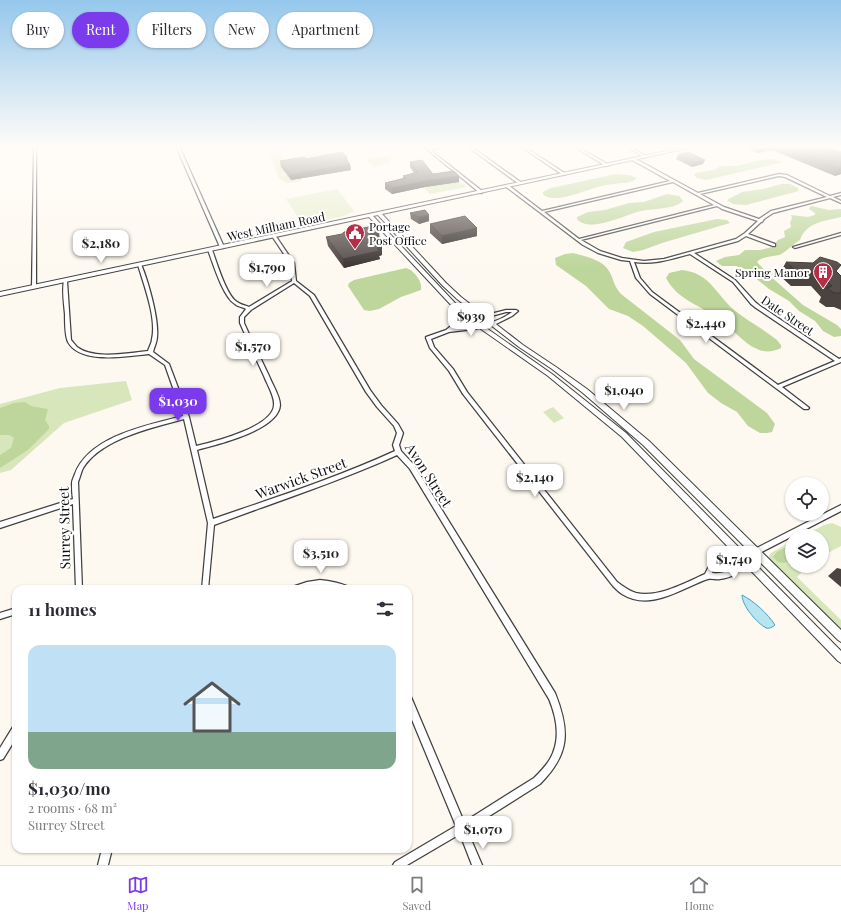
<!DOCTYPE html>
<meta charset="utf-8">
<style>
body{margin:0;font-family:"Playfair Display",serif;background:#f7f7f7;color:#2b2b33;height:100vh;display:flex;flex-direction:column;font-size:15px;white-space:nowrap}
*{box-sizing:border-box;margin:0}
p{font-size:13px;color:#7c7c81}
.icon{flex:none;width:22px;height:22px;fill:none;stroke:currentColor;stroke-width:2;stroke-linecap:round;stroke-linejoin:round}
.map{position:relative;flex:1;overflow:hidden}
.panel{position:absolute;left:12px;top:585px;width:400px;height:268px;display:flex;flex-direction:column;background:#fff;border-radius:12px;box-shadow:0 1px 3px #0004}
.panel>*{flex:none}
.guide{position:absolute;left:12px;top:12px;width:400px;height:36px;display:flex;gap:8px}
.tools{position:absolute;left:785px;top:477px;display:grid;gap:8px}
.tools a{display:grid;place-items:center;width:44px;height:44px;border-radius:50%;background:#fff;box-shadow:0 1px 3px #0004;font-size:20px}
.price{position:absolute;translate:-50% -34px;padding:0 9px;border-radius:8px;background:#fff;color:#222;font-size:13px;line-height:26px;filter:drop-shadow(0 1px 2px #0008)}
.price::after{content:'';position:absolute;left:50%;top:24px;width:12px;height:9px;margin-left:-6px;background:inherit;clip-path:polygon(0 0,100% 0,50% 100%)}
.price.selected{background:#7c3aed;color:#fff}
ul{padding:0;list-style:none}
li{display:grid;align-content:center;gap:8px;height:212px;padding:0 16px}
li span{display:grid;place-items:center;height:124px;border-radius:12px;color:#555}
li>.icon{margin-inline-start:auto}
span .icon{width:72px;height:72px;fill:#fffc;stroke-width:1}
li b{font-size:17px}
h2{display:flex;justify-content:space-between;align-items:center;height:48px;padding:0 16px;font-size:17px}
.tag{padding:0 14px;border-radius:18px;background:#fff;box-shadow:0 1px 3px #0004;font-size:14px;line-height:36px}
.tag.selected{background:#7c3aed;color:#fff}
.menu{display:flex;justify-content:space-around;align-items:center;height:56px;border-top:1px solid #e1e1e2;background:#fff;font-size:11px;color:#7c7c81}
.menu a{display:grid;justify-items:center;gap:2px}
.menu .selected{color:#7c3aed}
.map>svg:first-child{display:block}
.green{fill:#d7e7bb}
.forest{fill:#bed69c}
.pitch{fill:#e7eecd}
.water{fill:#b8e4f2;stroke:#43a2c5}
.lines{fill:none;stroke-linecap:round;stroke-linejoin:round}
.minor-casing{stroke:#414141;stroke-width:2.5}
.tertiary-casing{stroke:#414141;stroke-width:2}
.minor{fill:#fff;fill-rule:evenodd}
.tertiary{fill:#fff;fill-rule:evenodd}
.wall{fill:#4a4340}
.shaded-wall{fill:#3c3734}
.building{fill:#564e4b;stroke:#3c3734}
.labels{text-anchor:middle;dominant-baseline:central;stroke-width:4;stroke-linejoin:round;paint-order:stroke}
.far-street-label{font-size:12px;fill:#0e0e0e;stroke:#fff}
.far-poi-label{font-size:12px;fill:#0e0e0e;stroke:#fff;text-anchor:start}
.street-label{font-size:14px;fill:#0e0e0e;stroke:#fff}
</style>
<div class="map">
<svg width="841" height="865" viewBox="0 0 841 865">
<rect width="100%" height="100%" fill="#fef9f0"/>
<g class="green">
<path d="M263,146h11l10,13 33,-6 -6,-7h20l5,5 -16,10 -39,6 5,6 -5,1 1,2 4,-2 5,6 9,-1 2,2 -16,2 -7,-5 -6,-16z"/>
<path d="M405,152l-11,4 -4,3v4l-16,4 -7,-6 1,-2z"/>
<path d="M459,182l8,5 -37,7 -7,-7z"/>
<path d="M126,381l6,19 -68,23 -53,47 -11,3v-69l60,-16z"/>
<path d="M553,407l11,11 -10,5 -11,-11z"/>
<path d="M832,523l9,4v19l-19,10v-20h-20l22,-11z"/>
<path d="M792,541v25h8l1,7 -4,4 44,43v13l-71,-72 -1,-5 2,-3z"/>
</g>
<g class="forest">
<path d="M772,159l11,3 -77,18 -9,-2 -3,-3 2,-2 17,-3 8,-4h16l23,-6z"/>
<path d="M616,174l13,1 8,3 -4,3c-10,3 -21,2 -31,5 -13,2 -48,20 -59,8v-2l8,-4z"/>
<path d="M781,184h9l8,4 1,3 -53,14 -13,-1 -6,-4 15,-8 21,-3z"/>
<path d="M667,194l12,2 4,5c-10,9 -29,7 -42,10 -14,3 -52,23 -64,8v-2l11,-5 17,-2 24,-7 15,-1z"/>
<path d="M811,206l18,4 12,-1v8c-16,4 -35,5 -41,23 -7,4 -15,13 -21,15 -8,2 -17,1 -22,7l12,13 34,30 34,20 4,4v7l-7,1 -11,-6 -8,-10 -16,-10 -10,-10 -20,-12 -26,-21 -7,-2h-14l-6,-5 9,-4 14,-2 6,-5h15l12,-3 6,-7 7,-3 -1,-6 7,-4 -1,-4 2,-5 -1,-3 17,2 7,-2v-2l-6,-4z"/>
<path d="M717,219l10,1 3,3 -68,20 -19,7 -10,2 -10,-4 3,-6 28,-10z"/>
<path d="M573,253c12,3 30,7 36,18 5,8 4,14 12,23l59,46 14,19 73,54 8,11 -3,8 -5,1h-7l-12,-7 -11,-14 -16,-9 -13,-10 -22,-30 -43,-37 -15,-10 -19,-7 -23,-23 -30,-21 -1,-7 10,-4z"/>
<path d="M406,268c8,2 17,14 15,22l-20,7 -22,12 -9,2 -6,-1 -16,-24 1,-3 5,-3z"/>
<path d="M682,270c28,3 33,23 52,40 14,11 29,19 43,30l4,5v3c-8,4 -16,5 -24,1 -14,-6 -24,-20 -36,-29 -19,-14 -44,-20 -55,-42l3,-5z"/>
<path d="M25,402l6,4 17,3 -3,11 4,6v3l-21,21 -28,18v-13l11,-7 3,-10 -5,-3h-9v-27l14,-5z"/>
<path d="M792,544v10l-3,7 -5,2 -6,-1 -5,-5 4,-5z"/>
</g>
<path class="pitch" d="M337,189l17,22 -10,5 -41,9 -17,-26z"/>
<path class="water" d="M742,595c12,6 26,19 33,30 -2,2 -6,4 -9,3 -9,-5 -24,-22 -24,-33z"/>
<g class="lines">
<defs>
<g id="minor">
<path d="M34,146h2v141l-2,1 -2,-1z"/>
<path d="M176,146h3l45,101 -1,1 -3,-1z"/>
<path d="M423,146h3l2,2 12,-2h8l-18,4 52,41v2h-2z"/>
<path d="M467,146h3l52,37 -3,1z"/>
<path d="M520,146h3l43,28 -3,1z"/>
<path d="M573,146h3l33,19 -3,1z"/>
<path d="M626,146h3l18,11 -2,1z"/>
<path d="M632,158h2l64,35 81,-19 8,1 43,21 11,-3v2l-8,2 8,4v2l-11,-5 -57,15 -9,6 -2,3h-1l-13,12 27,10v2h-2l-27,-10 -8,5 -44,12 41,27 20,22 5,4 79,53 2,-1v4l-59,25 26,20 1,1 -1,1h-4l-154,-115 -14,-16 -6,-17 -9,-1 -23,-7 -15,-8 -78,-59 3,-1 34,26 128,-30 -38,-21zM779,176l6,1 42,20 -56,14 -12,8 -35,-12 -24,-13zM673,182l41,23 -135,34 -35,-27zM717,206l5,3 36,12 -13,12 -9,6 -72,20 -20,2 -22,-3 -22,-7 -19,-11zM690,254l43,28 18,22 5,4 79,53 -57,24 -126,-93 -12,-14 -6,-16c20,3 37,-3 56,-8z"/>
<path d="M841,233v2l-46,13 -2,-1z"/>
<path d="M273,235h2l19,28 2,18 18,14 56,95 11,15 17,19 5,9 -4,12 2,6 13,14 141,228c15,38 15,61 -15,91l-73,46 15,35h-10l-12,-31 -53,31h-14l2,-3 61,-36 -48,-116v-14l3,1 53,125 70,-44c6,-6 12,-12 16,-19 11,-19 7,-41 -1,-60l-139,-230 -13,-14c-59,27 -122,47 -183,70l-6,64h-6l6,-66 -24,-104c-32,9 -82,19 -101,49 -2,4 -3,9 -5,14l4,107h-6l-3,-85 -73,24v-6l73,-23c-1,-5 -1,-11 -1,-16 0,-3 2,-6 3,-9 14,-38 73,-49 108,-58l-18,-51 -16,-11c-22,2 -68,11 -81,-12 -3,-6 -3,-21 -3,-28 -1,-11 -3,-23 -1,-34h2l1,1 4,59c2,2 4,5 6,7 17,13 51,6 71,4 1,-4 4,-8 4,-12 5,-20 -8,-54 -14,-74l3,-1c7,17 18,55 16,73 0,5 -3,10 -4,15l16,12 20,53 7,29c18,-4 77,-19 78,-41 1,-8 -7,-21 -10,-29 -8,-17 -16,-35 -24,-53v-6l6,-8c-3,-2 -8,-2 -11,-5 -12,-7 -22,-41 -27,-54l2,-1 2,1c5,13 14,45 25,52 4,3 8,3 12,5l43,-26 -2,-18 -18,-27zM294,283l16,13 56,96 11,15 17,19 3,7 -4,12 2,6c-59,27 -121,47 -182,68l-16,-69c19,-5 82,-20 83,-45 0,-9 -8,-21 -11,-29 -8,-17 -17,-35 -25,-53v-6l7,-7z"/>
<path d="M506,310h10l2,1 -6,5 -16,8 -22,5 -25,3 -18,7 3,8 19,22 14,23 150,190c6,4 12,9 19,11 22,5 49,-10 69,-19l5,-10 20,-10 13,1 98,-50v6l-95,49c-4,11 -14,18 -26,19 -4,1 -8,-1 -12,0 -27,9 -57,33 -86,15 -3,-2 -6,-5 -9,-8l-150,-192 -14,-23 -19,-23 -4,-10v-1l20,-7 9,-7zM506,312h6c-15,12 -41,16 -59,17l6,-4zM731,560l9,1c-6,9 -17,13 -28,12l2,-5z"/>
<path d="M320,580c11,1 20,3 29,7l1,2h-12l-18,-2 -16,2h-13l1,-2 15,-5z"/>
<path d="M16,608v6l-16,5v-6z"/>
<path d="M16,726v12l-13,21 -3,1v-12l13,-21z"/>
<path d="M102,849h10l-4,16h-10z"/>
</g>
<path id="tertiary" d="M690,146h8l-316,68 64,69 15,14 62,48 33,22 31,22 62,52 192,189v12l-3,-2 -195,-195 -60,-52 -31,-24 -33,-22 -62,-48 -15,-14 -64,-70 -5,1 82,87 27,22 70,49 74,59 215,218v12l-3,-2 -216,-224 -74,-61 -70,-49 -27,-22 -82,-88 -369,79v-4z"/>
</defs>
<use href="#minor" class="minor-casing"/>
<use href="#tertiary" class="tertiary-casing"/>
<use href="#minor" class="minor"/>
<use href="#tertiary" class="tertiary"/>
</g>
<g class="wall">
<path d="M742,146h83l16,6v22l-6,2 -63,-26 -15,3z"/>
<path d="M678,155l27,5 -2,4 -11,3 -16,-8z"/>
<path d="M347,157l1,4 2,3 1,6 -60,10 -10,-13 -1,-6 26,-2z"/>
<path d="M410,162l23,12 26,8 -34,5 -33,7 -7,-5v-6l18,-5v-2l11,-3 -4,-6z"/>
<path d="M410,213l19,8 -10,3 -8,-5z"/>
<path d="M430,224l47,4v8l-35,8 -12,-11z"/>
<path d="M326,237l54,3 -3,1 5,5v9l-3,1 1,3 -36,9 -16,-22z"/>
<path d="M786,262l51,10 4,4v34l-7,-3h-8l-7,-5 2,-5 -10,-11h-20l-12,-11z"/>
<path d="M837,568l4,1v18l-13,-11z"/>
</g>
<g class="shaded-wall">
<path d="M760,146h13l-1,4 -15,3z"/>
<path d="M705,160l-2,4 -11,3 2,-4z"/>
<path d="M350,164l1,6 -60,10 -1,-5z"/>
<path d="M839,168h2v6l-6,2z"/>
<path d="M459,176v6l-34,5 -33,7v-6l33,-7z"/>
<path d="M429,215v6l-10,3v-7z"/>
<path d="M477,228v8l-35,8v-8z"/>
<path d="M379,232l1,8 -8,2 -1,-9z"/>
<path d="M382,246v9l-3,1 1,3 -36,9 -1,-9z"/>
</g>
<g class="building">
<path d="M784,146h41l16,6v16h-2z"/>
<path d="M342,152l5,5 -3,1 6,6 -60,11 -10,-14 25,-4 1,2z"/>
<path d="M688,152l17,8 -11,3 -16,-8z"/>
<path d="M422,160l11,14 21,-3 5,5 -34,5 -33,7 -7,-5 21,-5 -3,-2 15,-4 -8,-10z"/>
<path d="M425,210l4,5 -10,2 -9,-4z"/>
<path d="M465,216l12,12 -35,8 -12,-12z"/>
<path d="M373,226l6,6 -8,1 11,13 -5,2 2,3 -36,8 -17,-22 16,-3 2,-2z"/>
<path d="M820,257l17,5 4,3 -5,6 5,5v17h-7l-7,-5 5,-2 -13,-13h-21l-12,-11 27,1z"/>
</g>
<linearGradient id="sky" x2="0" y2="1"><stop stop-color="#95c7ec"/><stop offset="0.55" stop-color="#fffcf8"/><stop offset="1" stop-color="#fffcf8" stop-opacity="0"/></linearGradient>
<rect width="841" height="267" fill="url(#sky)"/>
<defs>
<symbol id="civic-pin" viewBox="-11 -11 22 30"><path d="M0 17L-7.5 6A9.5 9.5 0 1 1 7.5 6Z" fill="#b62e46" stroke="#fff"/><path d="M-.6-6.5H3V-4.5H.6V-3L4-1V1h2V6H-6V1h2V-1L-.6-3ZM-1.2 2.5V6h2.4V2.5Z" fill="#fff"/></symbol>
<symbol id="building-pin" viewBox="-11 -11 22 30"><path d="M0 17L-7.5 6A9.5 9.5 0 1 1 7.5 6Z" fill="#b62e46" stroke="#fff"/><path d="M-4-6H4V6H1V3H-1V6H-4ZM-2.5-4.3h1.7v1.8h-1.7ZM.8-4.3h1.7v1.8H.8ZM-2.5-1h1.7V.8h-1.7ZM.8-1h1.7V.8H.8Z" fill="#fff"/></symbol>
</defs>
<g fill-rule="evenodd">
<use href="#civic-pin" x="344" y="222" width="22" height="30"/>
<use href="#building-pin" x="812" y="261" width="22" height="30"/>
</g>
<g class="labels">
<g class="far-street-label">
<text transform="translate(276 226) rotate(-12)">West Milham Road</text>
<text transform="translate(788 315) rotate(34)">Date Street</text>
</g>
<g class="far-poi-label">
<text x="369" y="226">Portage<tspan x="369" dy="14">Post Office</tspan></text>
<text x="809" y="272" text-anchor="end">Spring Manor</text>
</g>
<g class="street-label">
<text transform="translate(429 475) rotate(57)">Avon Street</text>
<text transform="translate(301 478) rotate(-20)">Warwick Street</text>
<text transform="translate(64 528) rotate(-91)">Surrey Street</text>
</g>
</g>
</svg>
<div class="tools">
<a><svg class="icon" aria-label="locate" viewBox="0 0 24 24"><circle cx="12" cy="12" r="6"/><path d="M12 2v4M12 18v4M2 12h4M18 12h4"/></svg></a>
<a><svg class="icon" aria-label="layers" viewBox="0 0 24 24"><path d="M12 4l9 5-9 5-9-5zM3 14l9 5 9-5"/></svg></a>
</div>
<b class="price" style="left:101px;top:264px">$2,180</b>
<b class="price" style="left:267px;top:288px">$1,790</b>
<b class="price" style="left:471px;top:337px">$939</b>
<b class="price" style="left:706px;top:344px">$2,440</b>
<b class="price" style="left:253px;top:367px">$1,570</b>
<b class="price" style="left:624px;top:411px">$1,040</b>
<b class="price selected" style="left:178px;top:422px">$1,030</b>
<b class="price" style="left:535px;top:498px">$2,140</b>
<b class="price" style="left:321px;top:574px">$3,510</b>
<b class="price" style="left:734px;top:580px">$1,740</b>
<b class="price" style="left:483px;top:850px">$1,070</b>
<div class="guide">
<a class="tag">Buy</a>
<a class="tag selected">Rent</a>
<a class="tag">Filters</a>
<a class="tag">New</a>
<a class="tag">Apartment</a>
</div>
<section class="panel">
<h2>11 homes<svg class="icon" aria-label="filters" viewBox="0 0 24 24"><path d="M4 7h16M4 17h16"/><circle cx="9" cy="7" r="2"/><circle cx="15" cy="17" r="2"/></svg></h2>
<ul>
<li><span style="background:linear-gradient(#bfe0f5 70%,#7fa58c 0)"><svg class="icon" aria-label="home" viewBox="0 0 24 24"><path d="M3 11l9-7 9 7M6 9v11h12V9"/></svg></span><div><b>$1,030/mo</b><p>2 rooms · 68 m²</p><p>Surrey Street</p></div></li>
</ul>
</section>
</div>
<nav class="menu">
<a class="selected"><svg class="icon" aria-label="map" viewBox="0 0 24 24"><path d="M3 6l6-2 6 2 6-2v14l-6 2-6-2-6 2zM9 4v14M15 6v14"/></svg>Map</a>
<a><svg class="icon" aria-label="saved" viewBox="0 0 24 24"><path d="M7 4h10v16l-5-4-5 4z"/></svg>Saved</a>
<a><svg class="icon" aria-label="home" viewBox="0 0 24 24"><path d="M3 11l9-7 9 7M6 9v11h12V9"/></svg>Home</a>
</nav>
